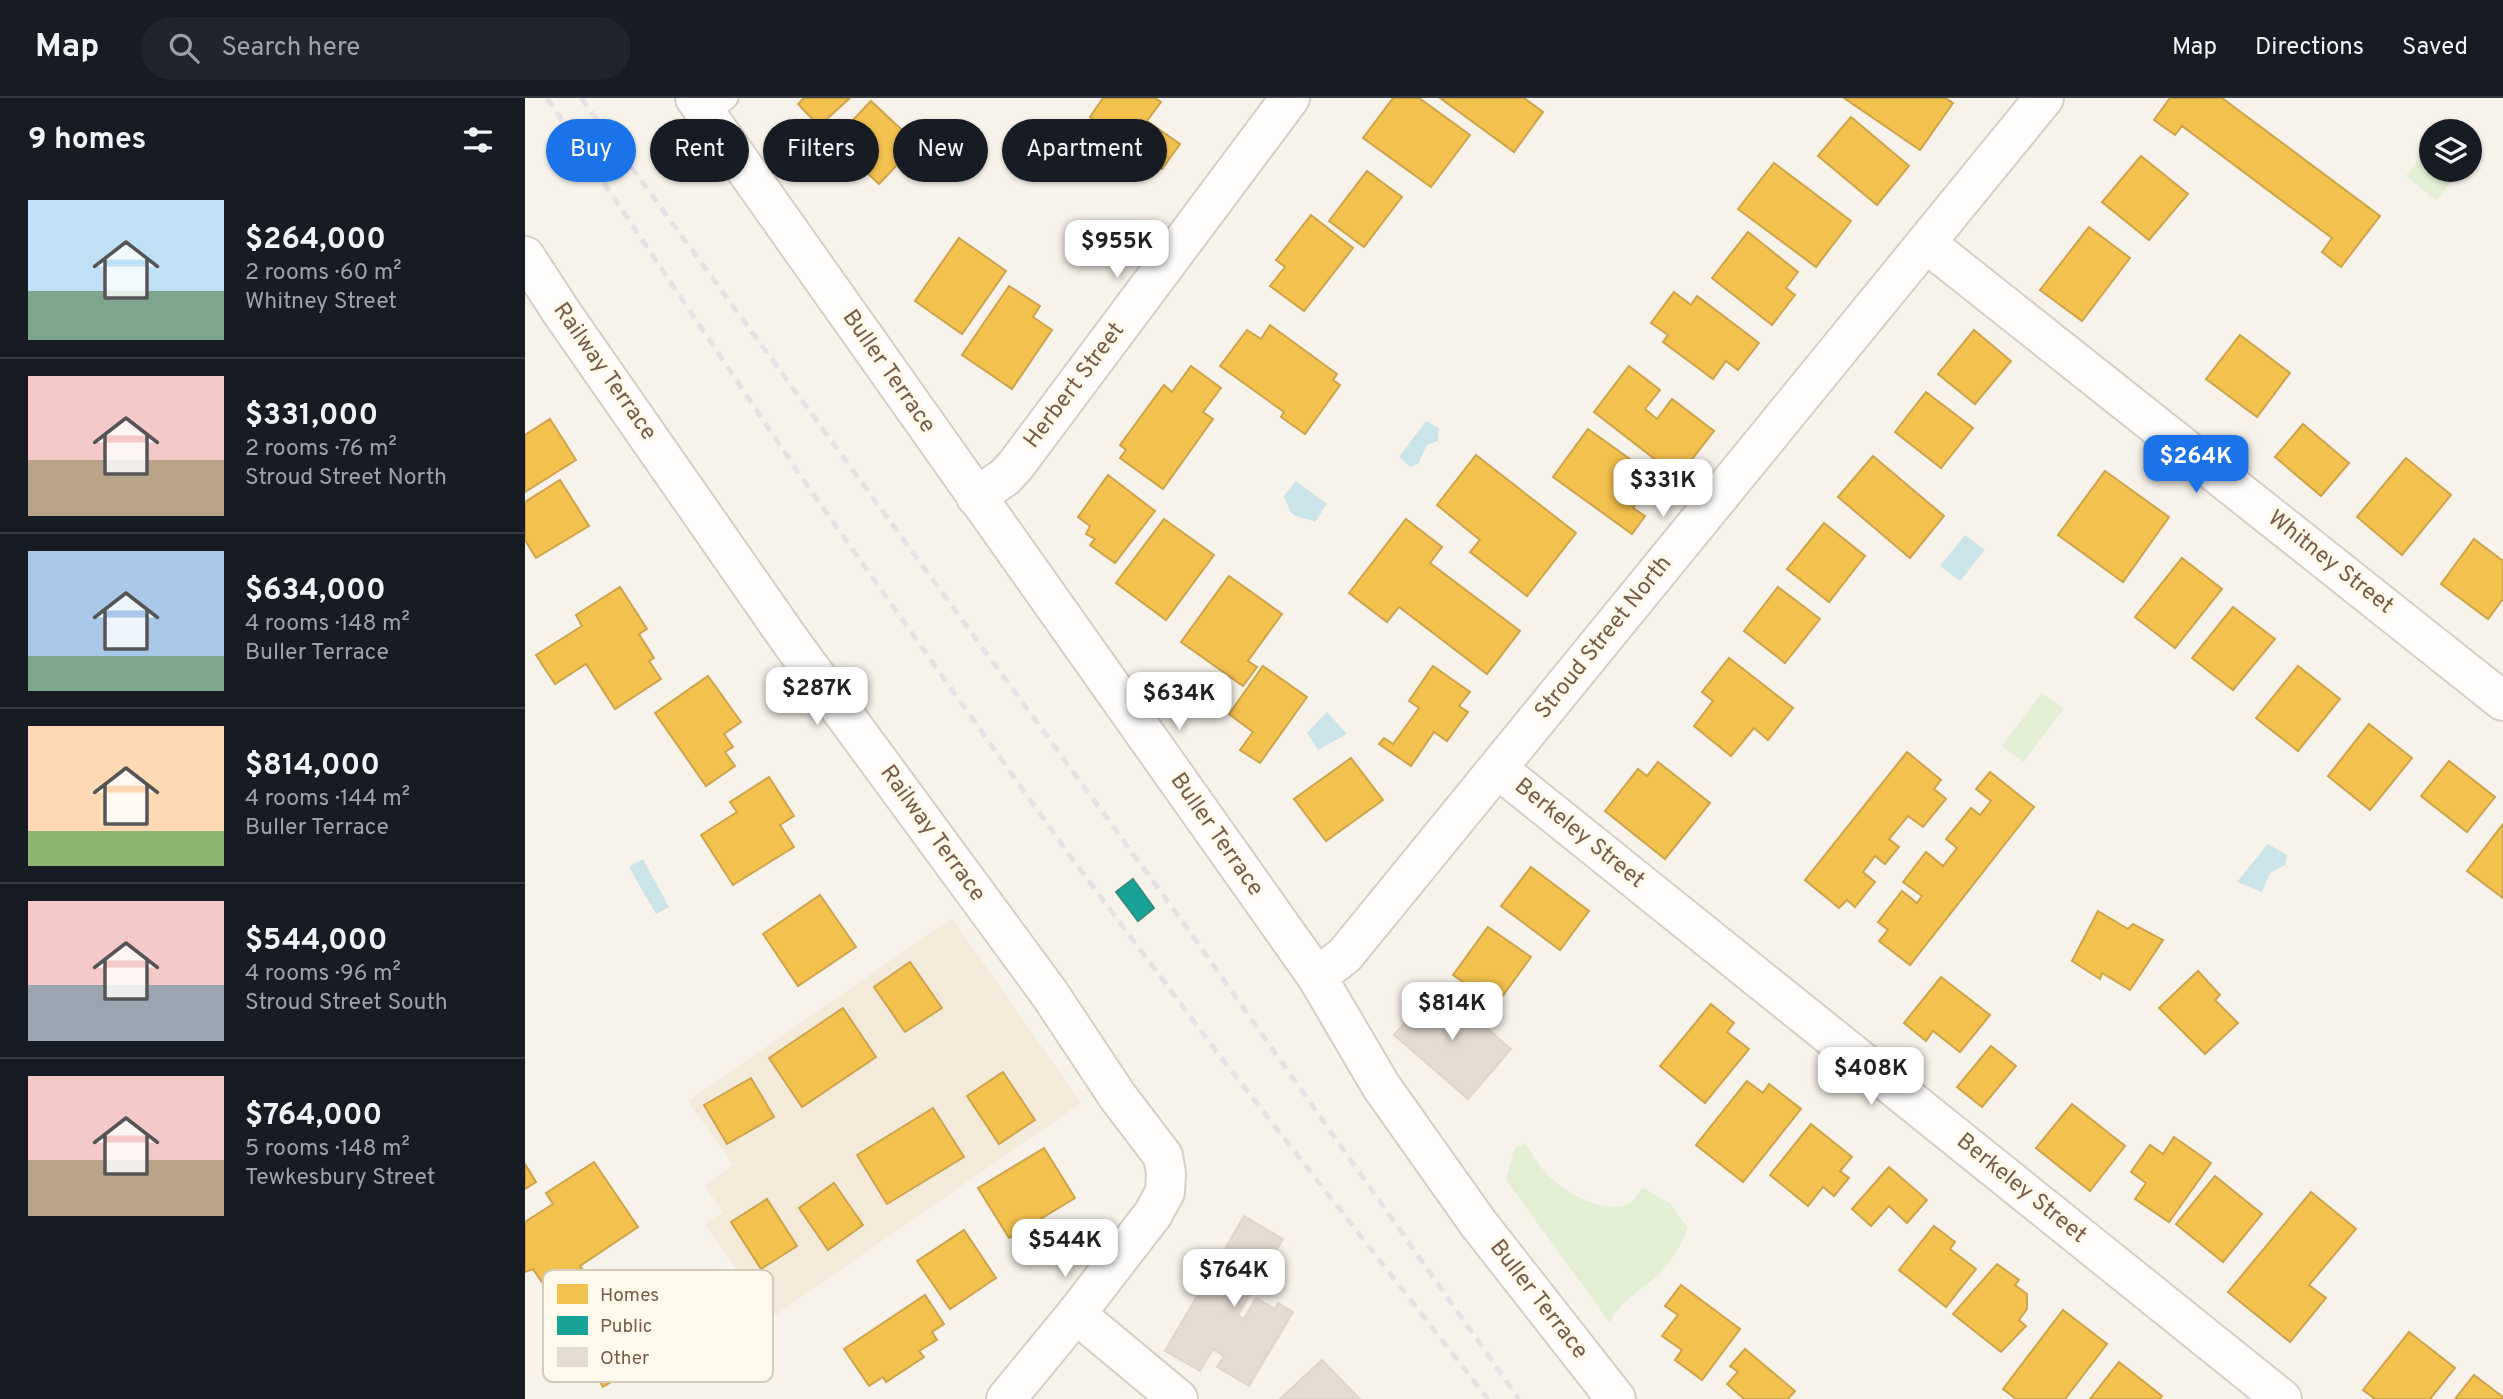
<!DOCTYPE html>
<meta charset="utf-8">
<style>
body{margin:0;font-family:Overpass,sans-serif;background:#20242c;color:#f1f3f6;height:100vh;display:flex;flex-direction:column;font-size:26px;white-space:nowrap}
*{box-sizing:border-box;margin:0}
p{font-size:23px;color:#9ea1a6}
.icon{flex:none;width:38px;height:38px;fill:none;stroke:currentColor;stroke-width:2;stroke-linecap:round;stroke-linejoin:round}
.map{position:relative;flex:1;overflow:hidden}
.sheet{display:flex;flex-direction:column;background:#171b24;width:525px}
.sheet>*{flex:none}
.banner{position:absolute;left:21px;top:21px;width:665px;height:63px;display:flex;gap:14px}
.controls{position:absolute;left:1894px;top:21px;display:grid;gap:14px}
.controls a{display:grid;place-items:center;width:63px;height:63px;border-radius:50%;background:#171b24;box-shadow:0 2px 5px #0004;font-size:35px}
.price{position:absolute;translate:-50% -60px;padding:0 16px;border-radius:14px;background:#fff;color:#222;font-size:23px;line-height:46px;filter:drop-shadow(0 2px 4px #0008)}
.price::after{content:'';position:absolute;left:50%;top:42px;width:21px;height:16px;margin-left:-10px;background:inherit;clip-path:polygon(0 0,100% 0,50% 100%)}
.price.active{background:#1a73e8;color:#fff}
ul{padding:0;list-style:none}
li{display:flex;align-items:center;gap:21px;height:175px;padding:0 28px}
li+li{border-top:2px solid #363941}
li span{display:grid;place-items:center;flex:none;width:196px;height:140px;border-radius:0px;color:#555}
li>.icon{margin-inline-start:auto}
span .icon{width:84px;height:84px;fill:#fffc;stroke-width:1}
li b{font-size:30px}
h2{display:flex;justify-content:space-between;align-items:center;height:84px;padding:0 28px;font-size:30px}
.chip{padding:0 24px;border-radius:32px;background:#171b24;box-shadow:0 2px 5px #0004;font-size:24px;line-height:63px}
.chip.active{background:#1a73e8;color:#fff}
header{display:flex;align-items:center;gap:42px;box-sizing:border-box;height:98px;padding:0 35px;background:#171b24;border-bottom:2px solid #363941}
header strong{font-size:33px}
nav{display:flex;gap:38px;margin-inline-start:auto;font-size:24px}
.search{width:490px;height:63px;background:#20242c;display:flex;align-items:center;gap:18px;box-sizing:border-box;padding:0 24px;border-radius:38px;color:#9ea1a6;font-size:26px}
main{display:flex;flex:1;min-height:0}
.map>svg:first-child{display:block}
.residential{fill:#f3eada}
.green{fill:#e2efd4}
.water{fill:#cae4e9}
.homes{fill:#f2c14e;stroke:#cda34c;stroke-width:2}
.public{fill:#17a398;stroke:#348e80;stroke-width:2}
.building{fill:#e4dcd1;stroke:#e0d6cc;stroke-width:2}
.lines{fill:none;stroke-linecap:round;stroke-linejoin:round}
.service-casing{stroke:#d6cfc6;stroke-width:23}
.minor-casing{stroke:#d6cfc6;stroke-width:42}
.service{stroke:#fefdfc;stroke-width:19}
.minor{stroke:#fefdfc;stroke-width:38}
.rail{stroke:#e5e2e5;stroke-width:5;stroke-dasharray:10 7;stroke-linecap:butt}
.labels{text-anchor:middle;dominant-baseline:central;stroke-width:7;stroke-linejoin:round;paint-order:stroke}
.street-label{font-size:23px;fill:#775c48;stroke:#fff9eb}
.key{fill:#fff9eb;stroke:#d6caba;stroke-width:2}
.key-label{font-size:19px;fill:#775c48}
</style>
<header>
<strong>Map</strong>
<div class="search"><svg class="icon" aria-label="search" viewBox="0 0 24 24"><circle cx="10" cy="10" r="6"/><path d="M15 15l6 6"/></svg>Search here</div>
<nav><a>Map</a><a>Directions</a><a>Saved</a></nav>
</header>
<main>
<section class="sheet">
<h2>9 homes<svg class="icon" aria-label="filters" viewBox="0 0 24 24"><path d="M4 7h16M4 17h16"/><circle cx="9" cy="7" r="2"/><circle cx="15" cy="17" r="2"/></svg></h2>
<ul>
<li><span style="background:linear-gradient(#bfe0f5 65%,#7fa58c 0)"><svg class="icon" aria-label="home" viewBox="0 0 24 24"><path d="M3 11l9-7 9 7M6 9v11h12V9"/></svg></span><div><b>$264,000</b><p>2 rooms · 60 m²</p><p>Whitney Street</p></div></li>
<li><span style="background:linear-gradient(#f6c9c9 60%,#b9a48a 0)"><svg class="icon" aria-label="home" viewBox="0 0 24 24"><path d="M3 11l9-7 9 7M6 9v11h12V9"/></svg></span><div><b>$331,000</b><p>2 rooms · 76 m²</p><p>Stroud Street North</p></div></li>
<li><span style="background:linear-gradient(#a9c7e8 75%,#7fa58c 0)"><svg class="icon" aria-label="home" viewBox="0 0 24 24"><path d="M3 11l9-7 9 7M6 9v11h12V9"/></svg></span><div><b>$634,000</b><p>4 rooms · 148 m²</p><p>Buller Terrace</p></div></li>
<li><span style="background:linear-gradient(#ffd9b3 75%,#8fb573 0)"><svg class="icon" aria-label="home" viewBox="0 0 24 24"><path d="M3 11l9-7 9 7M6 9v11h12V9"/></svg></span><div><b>$814,000</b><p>4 rooms · 144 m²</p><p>Buller Terrace</p></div></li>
<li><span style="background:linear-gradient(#f6c9c9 60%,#9aa5b1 0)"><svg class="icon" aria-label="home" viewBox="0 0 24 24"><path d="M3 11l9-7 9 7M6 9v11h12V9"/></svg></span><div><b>$544,000</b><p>4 rooms · 96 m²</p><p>Stroud Street South</p></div></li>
<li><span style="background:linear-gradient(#f6c9c9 60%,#b9a48a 0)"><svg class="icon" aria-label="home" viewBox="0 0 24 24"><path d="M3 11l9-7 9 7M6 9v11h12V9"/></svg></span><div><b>$764,000</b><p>5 rooms · 148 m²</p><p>Tewkesbury Street</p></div></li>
</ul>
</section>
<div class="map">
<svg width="1978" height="1301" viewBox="0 0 1978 1301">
<rect width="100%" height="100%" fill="#f7f3ea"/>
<path class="residential" d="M427,820l129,185 -310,215 -66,-94 18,-12 -18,-26 28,-21 -45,-64z"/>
<g class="green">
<path d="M1906,47v25h30l-25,30 -30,-24z"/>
<path d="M1517,595l22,16 -41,53 -21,-16z"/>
<path d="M1000,1045c7,10 13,22 22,31 20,22 80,54 95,13l29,17 17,24c-8,19 -16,34 -30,47 -17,16 -39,26 -48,48l-104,-143 8,-31z"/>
</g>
<g class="water">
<path d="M901,323l13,7 -1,13 -11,4 -9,19 -8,3 -11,-10z"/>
<path d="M771,383l31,23 -12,18c-7,-5 -17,-2 -23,-9 -5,-5 -4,-11 -9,-16z"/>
<path d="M1440,437l20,15 -25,31 -20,-15z"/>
<path d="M802,614l20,22 -29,16 -11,-17z"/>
<path d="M1743,746l19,11 -2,10 -15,8 -8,19 -25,-10z"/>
<path d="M118,761l26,48 -13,7 -27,-47z"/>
</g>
<g class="homes">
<path d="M279,0h46l-31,28 -21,-22z"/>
<path d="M578,0h52l6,4 -14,19 33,23 -18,25 -72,-52z"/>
<path d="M868,0h26l51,37 -39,52 -68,-49z"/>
<path d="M915,0h84l19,14 -29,40z"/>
<path d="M1319,0h101l8,5 -33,47z"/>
<path d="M1645,0h52l158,118 -39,51 -19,-15 10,-14 -150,-112 -7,9 -21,-15z"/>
<path d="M346,3l46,43 -38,40 -46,-43z"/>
<path d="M1326,19l58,49 -32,39 -59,-49z"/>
<path d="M1616,58l47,38 -39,46 -47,-38z"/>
<path d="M1249,65l77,58 -35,46 -78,-58z"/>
<path d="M842,73l35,26 -38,50 -35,-26z"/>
<path d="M786,117l42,33 -49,63 -34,-25 15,-19 -9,-7z"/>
<path d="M1564,129l41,31 -48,63 -42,-31z"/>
<path d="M1223,134l50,40 -12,16 9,7 -23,30 -60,-47z"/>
<path d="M434,140l47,33 -44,63 -47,-33z"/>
<path d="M484,188l31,20 -7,11 19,13 -40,59 -50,-34z"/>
<path d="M1149,194l17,13 6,-9 62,47 -21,27 -12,-9 -13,18 -50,-37 5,-7 -17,-12z"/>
<path d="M745,227l67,49 -4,6 7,5 -35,49 -24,-17 3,-5 -64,-46 27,-36 14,9z"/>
<path d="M1449,232l37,31 -36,43 -37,-30z"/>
<path d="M1715,237l50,38 -33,44 -51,-38z"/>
<path d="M666,268l30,22 -18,24 10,7 -50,70 -43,-31 6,-8 -6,-5 44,-60 8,7z"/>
<path d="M1104,268l31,24 -15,19 12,10 15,-20 42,32 -36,46 -84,-65z"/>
<path d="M1401,294l47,36 -32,40 -46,-36z"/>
<path d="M25,321l26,41 -51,32v-57z"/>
<path d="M1778,326l46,39 -28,33 -46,-39z"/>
<path d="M1063,331l67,48 -22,31 12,8 -13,18 -79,-57z"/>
<path d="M951,357l100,78 -49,63 -57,-44 10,-12 -43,-35z"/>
<path d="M1348,358l71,60 -34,42 -72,-61z"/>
<path d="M1881,360l45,37 -49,60 -45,-38z"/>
<path d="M1580,373l64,46 -46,65 -65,-47z"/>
<path d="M583,377l47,36 -40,52 -25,-18 5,-6 -9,-5 4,-8 -12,-9z"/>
<path d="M35,382l29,46 -53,32 -11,-18v-38z"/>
<path d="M639,421l50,36 -48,65 -50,-37z"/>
<path d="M881,421l36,28 -12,16 90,68 -33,43 -88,-67 -12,15 -38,-29z"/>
<path d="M1299,425l41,33 -36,46 -42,-33z"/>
<path d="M1949,441l29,22v38l-15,20 -47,-35z"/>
<path d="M1657,460l40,31 -47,59 -40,-31z"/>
<path d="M704,478l53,38 -34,47 9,6 -14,19 -62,-44z"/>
<path d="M95,489l27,42 -8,5 15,24 -5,3 12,18 -46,30 -29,-45 -31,20 -19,-29 46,-29 -6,-11z"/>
<path d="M1253,489l42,32 -35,44 -41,-32z"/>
<path d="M1708,509l42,32 -42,51 -41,-32z"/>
<path d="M1204,560l64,50 -25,32 -14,-12 -23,28 -37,-30 19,-25 -11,-9z"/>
<path d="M738,568l44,31 -47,66 -20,-13 13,-18 -24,-18z"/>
<path d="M908,568l37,26 -11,14 9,6 -21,29 -13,-9 -23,34 -32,-22 5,-6 9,6 26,-36 -10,-7z"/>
<path d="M1773,568l42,33 -42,52 -42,-33z"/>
<path d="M183,578l33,46 -17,12 9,13 -8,5 10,14 -29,20 -51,-73z"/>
<path d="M1844,626l43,34 -42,52 -42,-34z"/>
<path d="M1382,654l34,28 -7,9 12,10 -23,28 -15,-11 -19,23 10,8 -14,17 -10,-8 -12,16 12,10 -20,25 -8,-7 -8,8 -34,-28z"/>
<path d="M826,660l32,42 -57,41 -32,-42z"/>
<path d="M1924,663l46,36 -28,35 -46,-36z"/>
<path d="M1133,664l52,41 -45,56 -60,-48 33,-42 9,7z"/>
<path d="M1465,674l44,35 -124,158 -31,-24 9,-11 -10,-8 24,-31 15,12 5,-7 -19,-14 23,-30 17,14 14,-18 -11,-9 25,-31 9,7 11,-14 -15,-12z"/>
<path d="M244,679l25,39 -14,9 14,22 -61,38 -32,-50 36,-23 -7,-10z"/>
<path d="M1978,726v74l-36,-27z"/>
<path d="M1006,769l58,44 -29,39 -59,-44z"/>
<path d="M295,797l36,52 -58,39 -35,-52z"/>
<path d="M1573,813l30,18 5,-5 30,16 -33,50 -28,-17 -2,6 -28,-18z"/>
<path d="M963,829l43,30 -35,48 -43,-30z"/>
<path d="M385,864l32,46 -37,24 -31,-45z"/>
<path d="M1673,873l22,24 -5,5 23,23 -33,31 -46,-46z"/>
<path d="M1416,879l49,38 -30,37 -27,-21 -7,10 -22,-18z"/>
<path d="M1186,906l23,19 -7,9 22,17 -44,54 -45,-37z"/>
<path d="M318,910l33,49 -74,50 -33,-49z"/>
<path d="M1466,948l25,20 -34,41 -25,-20z"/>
<path d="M478,974l32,48 -36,24 -32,-48z"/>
<path d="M226,980l23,39 -47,27 -23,-39z"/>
<path d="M1222,983l16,12 6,-9 32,25 -58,73 -47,-37z"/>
<path d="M1547,1006l53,42 -35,45 -54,-43z"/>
<path d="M408,1010l31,49 -77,47 -30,-49z"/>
<path d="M1286,1026l41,33 -12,14 9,7 -15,18 -11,-9 -15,19 -38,-31z"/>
<path d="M1649,1039l37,26 -42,59 -34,-23 11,-16 -15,-11 19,-27 13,9z"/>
<path d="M519,1050l31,50 -66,40 -31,-50z"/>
<path d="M69,1064l44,65 -58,39 16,24 -34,22 -29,-43 -8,3v-50l28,-18 -7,-11z"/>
<path d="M0,1066l11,18 -11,7z"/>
<path d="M1364,1069l38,33 -20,23 -18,-17 -18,20 -19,-17z"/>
<path d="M1690,1078l47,38 -39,48 -47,-38z"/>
<path d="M309,1085l29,42 -35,25 -29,-42z"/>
<path d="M1786,1094l45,37 -47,56 17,13 -36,44 -62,-50z"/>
<path d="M242,1101l30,47 -36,23 -30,-47z"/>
<path d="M1409,1128l21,16 -5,7 26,20 -30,38 -47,-37z"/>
<path d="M439,1132l32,48 -46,31 -33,-48z"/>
<path d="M1472,1166l22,16 -4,5 12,9v15l-8,11 7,6 -25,26 -48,-38z"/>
<path d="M1156,1187l59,44 -38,51 -27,-20 7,-10 -20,-14 16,-21 -13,-9z"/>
<path d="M106,1189l23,37 5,-4 15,23 -71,44 -32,-51 44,-27 -6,-8z"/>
<path d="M400,1197l19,29 -12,8 5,8 -18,11 5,6 -38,25 -3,-5 -14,9 -25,-37z"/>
<path d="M1538,1212l44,34 -42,55h-49l-13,-10z"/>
<path d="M1884,1234l46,36 -25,31h-55l-12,-9z"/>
<path d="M1220,1251l50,42 -7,8h-44l-17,-15 11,-12 -8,-6z"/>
<path d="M1594,1264l43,34 -2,3h-70z"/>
<path d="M1949,1277l29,22v2h-48z"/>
</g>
<path class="public" d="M608,781l21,29 -16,13 -22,-29z"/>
<g class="building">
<path d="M912,887l74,64 -43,50 -74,-64z"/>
<path d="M719,1118l39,23 -45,76 6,4 12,-21 19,11 3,-6 15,9 -44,74 -32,-19 7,-11 -11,-7 -13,22 -35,-20z"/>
<path d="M797,1262l38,39h-80z"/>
</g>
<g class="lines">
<defs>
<path id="service" d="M182,18l21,-18"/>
<g id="minor">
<path d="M170,0l622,879 64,109 97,137 138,176"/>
<path d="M1401,145l577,458"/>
<path d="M0,158l37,57 229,329 258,351 69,104 45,59 3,17 -1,19 -12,22 -77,100 -70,85"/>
<path d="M451,399l29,-20 11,-12 274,-367"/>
<path d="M973,671l784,630"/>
<path d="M792,879l28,-22 699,-857"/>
<path d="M551,1216l102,85"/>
</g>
</defs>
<use href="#service" class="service-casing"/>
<use href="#minor" class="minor-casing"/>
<use href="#service" class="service"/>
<use href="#minor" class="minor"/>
<g class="rail">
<path d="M22,0l257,383 263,371 149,199 272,348"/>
<path d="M56,0l604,827 334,474"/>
</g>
</g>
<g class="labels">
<g class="street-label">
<text transform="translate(79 274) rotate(55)">Railway Terrace</text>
<text transform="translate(363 274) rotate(55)">Buller Terrace</text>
<text transform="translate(550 288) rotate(-53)">Herbert Street</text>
<text transform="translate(1805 465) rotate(38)">Whitney Street</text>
<text transform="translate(1079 540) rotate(-51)">Stroud Street North</text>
<text transform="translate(407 736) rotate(54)">Railway Terrace</text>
<text transform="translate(1054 736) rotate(39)">Berkeley Street</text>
<text transform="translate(691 737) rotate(55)">Buller Terrace</text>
<text transform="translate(1496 1091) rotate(39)">Berkeley Street</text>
<text transform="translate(1013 1202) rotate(52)">Buller Terrace</text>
</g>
</g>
<rect x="18" y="1172" width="230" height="112" rx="10" class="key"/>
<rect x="32" y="1186" width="31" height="20" fill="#f2c14e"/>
<rect x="32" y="1218" width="31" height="19" fill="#17a398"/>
<rect x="32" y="1249" width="31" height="20" fill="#e4dcd1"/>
<g class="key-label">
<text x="75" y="1203">Homes</text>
<text x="75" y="1234">Public</text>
<text x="75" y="1266">Other</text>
</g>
</svg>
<div class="controls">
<a><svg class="icon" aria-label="layers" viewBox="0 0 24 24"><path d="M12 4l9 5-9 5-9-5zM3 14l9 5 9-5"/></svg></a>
</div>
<b class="price" style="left:592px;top:182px">$955K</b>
<b class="price active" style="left:1671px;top:397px">$264K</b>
<b class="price" style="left:1138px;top:421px">$331K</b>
<b class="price" style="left:292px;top:629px">$287K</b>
<b class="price" style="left:654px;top:634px">$634K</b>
<b class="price" style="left:927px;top:944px">$814K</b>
<b class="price" style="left:1346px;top:1009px">$408K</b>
<b class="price" style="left:540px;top:1181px">$544K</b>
<b class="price" style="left:709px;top:1211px">$764K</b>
<div class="banner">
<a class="chip active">Buy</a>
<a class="chip">Rent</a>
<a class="chip">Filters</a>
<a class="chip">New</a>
<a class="chip">Apartment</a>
</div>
</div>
</main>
